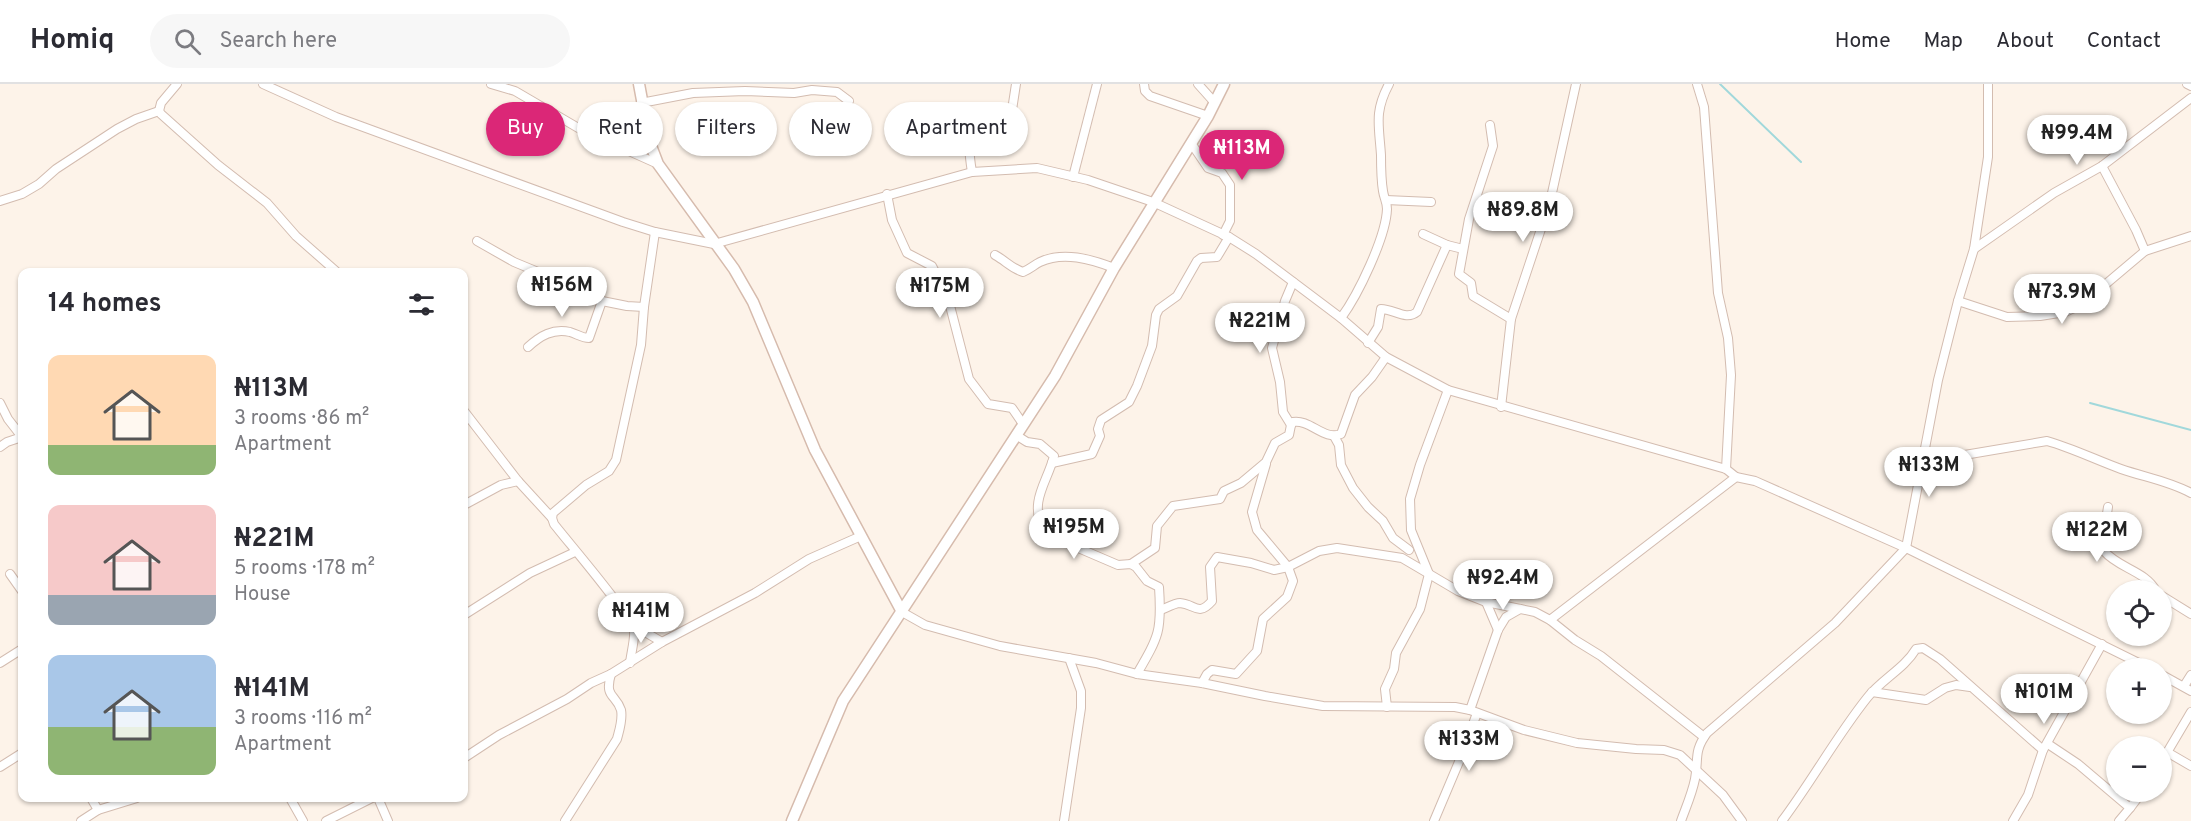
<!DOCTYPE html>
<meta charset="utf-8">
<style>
body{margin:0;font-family:Overpass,sans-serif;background:#f7f7f7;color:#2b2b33;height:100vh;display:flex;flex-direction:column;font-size:22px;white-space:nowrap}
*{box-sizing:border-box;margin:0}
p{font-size:20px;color:#7c7c81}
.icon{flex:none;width:33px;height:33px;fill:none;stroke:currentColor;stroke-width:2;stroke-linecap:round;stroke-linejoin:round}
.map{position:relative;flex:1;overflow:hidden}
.panel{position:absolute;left:18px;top:184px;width:450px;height:534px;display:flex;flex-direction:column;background:#fff;border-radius:12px;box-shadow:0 2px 4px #0004}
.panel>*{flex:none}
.hud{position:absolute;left:486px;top:18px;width:570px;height:54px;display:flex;gap:12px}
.tools{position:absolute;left:2106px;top:496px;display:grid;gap:12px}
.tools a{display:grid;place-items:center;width:66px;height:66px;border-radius:50%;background:#fff;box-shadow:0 2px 4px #0004;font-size:30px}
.price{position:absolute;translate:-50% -51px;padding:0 14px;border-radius:21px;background:#fff;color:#222;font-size:20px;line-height:39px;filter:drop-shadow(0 2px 3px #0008)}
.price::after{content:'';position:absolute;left:50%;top:36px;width:18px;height:14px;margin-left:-9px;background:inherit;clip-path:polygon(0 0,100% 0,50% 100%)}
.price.current{background:#db2777;color:#fff}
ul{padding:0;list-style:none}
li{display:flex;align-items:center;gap:18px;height:150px;padding:0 30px}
li span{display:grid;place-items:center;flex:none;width:168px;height:120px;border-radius:12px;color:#555}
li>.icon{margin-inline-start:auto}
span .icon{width:72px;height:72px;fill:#fffc;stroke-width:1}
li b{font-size:26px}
h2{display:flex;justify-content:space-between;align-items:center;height:72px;padding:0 30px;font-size:26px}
.chip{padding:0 21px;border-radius:27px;background:#fff;box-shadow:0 2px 4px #0004;font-size:21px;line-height:54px}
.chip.current{background:#db2777;color:#fff}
header{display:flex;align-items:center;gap:36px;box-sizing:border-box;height:84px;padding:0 30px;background:#fff;border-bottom:2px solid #e1e1e2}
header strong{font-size:28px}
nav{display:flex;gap:33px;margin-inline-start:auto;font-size:21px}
.search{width:420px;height:54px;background:#f7f7f7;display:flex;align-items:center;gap:15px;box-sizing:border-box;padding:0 21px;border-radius:33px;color:#7c7c81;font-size:22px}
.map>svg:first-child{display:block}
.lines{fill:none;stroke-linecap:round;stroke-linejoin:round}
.stream{stroke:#a1d8db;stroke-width:2}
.street-casing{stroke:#d3bcb0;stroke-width:10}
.secondary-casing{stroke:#d6bbad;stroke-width:13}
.street{stroke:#fff;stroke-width:8}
.secondary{stroke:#fff;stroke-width:10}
</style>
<header>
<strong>Homiq</strong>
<div class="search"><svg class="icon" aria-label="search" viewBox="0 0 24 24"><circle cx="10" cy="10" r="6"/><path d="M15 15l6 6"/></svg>Search here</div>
<nav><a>Home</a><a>Map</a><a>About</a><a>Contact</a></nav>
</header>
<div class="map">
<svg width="2191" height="737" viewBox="0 0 2191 737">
<rect width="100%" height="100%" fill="#fdf3e9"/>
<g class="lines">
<g class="stream">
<path d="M1720,0l81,78"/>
<path d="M2090,319l101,27"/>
</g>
<defs>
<g id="street">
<path d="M177,0l-16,19 -2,8 2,3 57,51 49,38 29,33 42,37"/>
<path d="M263,0l73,33 287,105 32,10 59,12 258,-72 65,-4 51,12 65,22 76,35 27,17 85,64 45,39 62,33 278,79 10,8 19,4 151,67 245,121"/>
<path d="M491,0l24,7 65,38 78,35"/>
<path d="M1144,0l1,7 5,5 58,20"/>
<path d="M1198,0l17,19"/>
<path d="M1697,0l7,23 14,186 10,45 3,37 -5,94"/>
<path d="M2187,0l4,2"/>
<path d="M641,19l52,-10 52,-2 49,2 18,-3 25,2 12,9"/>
<path d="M939,38l14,-7 22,6 35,-9 2,-2 4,-26"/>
<path d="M1490,41l3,21 -24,73 -10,55 12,9 2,13 38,23"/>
<path d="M1191,59l17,25 14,5 8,12v36l-7,14"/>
<path d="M2102,82l34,64 9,21"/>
<path d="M972,88c-3,-18 -5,-35 3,-51"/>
<path d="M1073,93l24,-93"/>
<path d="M887,110l5,26 15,33 25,13 16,32 21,81 19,25 24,4 11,16"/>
<path d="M1386,116l45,2"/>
<path d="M0,117l22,-7 17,-10 17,-15 61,-40 19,-10 23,-8"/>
<path d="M1423,150l24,11 16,4"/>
<path d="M477,157l37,21 70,29 18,10 25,5 17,1"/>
<path d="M1974,165l80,-56 48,-27 89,-68"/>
<path d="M995,171c11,6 16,13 28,17 7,-3 11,-7 17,-10 23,-11 51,-3 74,6"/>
<path d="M1958,217l49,16 33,-1 25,-4 16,-7 64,-54 46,-15"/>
<path d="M1341,234c17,-23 45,-81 46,-109 0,-7 -3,-11 -4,-18 -2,-12 -2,-24 -2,-36 -2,-30 -7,-43 8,-71"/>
<path d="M1368,259l10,-16 3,-18c13,0 25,12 36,3l30,-67"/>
<path d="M528,263c12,-11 25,-19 42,-15 7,2 12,6 19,6l13,-37"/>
<path d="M0,319l8,16 14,18"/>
<path d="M1501,323l10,-88 39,-117 26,-118"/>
<path d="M464,327l54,70 34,37"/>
<path d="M1291,341l-8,-13 -3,-30 -8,-34 13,-47 8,-19"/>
<path d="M1016,351l11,7 13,2 14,12c-7,27 -25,45 -11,73l33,18 42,18 13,-1 5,3 11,14 12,6c3,44 0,49 -22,87"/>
<path d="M1334,352l5,9 2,20 12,23 15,19 15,14 10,17 16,12"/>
<path d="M0,363l7,-5 15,-5"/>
<path d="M1923,378l124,-21c25,7 49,19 74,28 23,8 48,12 70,24"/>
<path d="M1052,379l40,-9 8,-18 -2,-7 3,-9 28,-18 8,-16 15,-40 4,-31 3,-6 18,-13 20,-35 4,-3 16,-1 12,-20"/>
<path d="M464,421l37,-20 17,-4"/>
<path d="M2108,423l-4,26v18c14,17 42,20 52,40"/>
<path d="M1131,480l24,-16 2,-22 16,-20 47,-7 4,-8 17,-8 25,-21 9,-19 14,-8 2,-10 2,-3c17,-3 31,19 48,12l14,-39 17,-18 14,-20"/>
<path d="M10,490l12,17"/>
<path d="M2162,512l29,18"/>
<path d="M1486,518l12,28"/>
<path d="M1161,526c5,-2 14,-7 19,-7 15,1 18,14 32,-2l-2,-34 7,-10 34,6 23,7 14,-3 31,-16 18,-3 65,10 56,33 28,11 49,10 15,8 25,20 26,16 103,81"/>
<path d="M902,528l23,13 75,21 96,17 41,11 65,9 63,13 58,10 132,1 15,3 54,20 53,13 59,6 28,1 16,5 43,40 19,26"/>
<path d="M464,531l66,-42 45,-21"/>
<path d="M1550,536l186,-143"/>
<path d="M633,541l29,17"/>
<path d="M0,579l22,-14"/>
<path d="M630,579c1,-10 5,-24 4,-32 -2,-15 -67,-90 -80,-107l-2,-6 1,-5 33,-28 23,-14 7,-11 25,-115 3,-38 11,-75"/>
<path d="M2162,591l29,16"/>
<path d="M1202,599l5,-9 5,-4 24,4 21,-23 6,-32 24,-22 6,-16 -5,-14 -31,-37 -5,-18 14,-48"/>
<path d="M2184,602l7,-11"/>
<path d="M1872,608l54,8 19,-12 11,-3 14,2"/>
<path d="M1387,623l-2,-18 9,-20 2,-16 24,-44 9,-35 -18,-44 -1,-31 10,-34 28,-75"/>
<path d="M1470,626l28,-80 8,-13 14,-8"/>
<path d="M2048,660l30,20 52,44 12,-16"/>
<path d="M2167,668l24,14"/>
<path d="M464,674l35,-23 68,-36 24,-16 20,-9 51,-32 93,-49 54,-34 52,-23"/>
<path d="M2162,677l29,-49"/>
<path d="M0,683l22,-14"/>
<path d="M91,714l7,12"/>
<path d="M290,714l13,23"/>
<path d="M378,714l10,23"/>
<path d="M81,737l17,-11 39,-12"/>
<path d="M326,737l46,-23"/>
<path d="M565,737l52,-82c2,-8 6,-19 4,-29 -5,-16 -17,-12 -10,-36"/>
<path d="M1064,737l17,-113v-17l-12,-33"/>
<path d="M1434,737l27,-64 16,-44"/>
<path d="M1681,737c5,-14 11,-27 14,-42 4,-20 -2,-27 12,-46l128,-110 71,-75 32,-168 20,-79 16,-52 14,-92v-73"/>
<path d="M1782,737c30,-40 54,-84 85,-123 15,-19 37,-29 49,-49l7,-1 17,11 103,91"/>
<path d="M2013,737l15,-26 15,-45 59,-106"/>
<path d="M2119,737l11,-13"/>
</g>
<g id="secondary">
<path d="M639,0l11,59 8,21 76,105 19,33 62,148 87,162"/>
<path d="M792,737l51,-120 212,-325 59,-108 94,-152 16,-32"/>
</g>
</defs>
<use href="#street" class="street-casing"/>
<use href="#secondary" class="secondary-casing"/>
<use href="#street" class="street"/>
<use href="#secondary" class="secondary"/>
</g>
</svg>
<div class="tools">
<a><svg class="icon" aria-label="locate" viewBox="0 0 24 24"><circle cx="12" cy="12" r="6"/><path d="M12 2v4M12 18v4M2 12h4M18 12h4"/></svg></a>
<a>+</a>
<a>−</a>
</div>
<b class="price" style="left:2077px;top:82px">₦99.4M</b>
<b class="price current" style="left:1242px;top:97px">₦113M</b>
<b class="price" style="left:1523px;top:159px">₦89.8M</b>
<b class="price" style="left:562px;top:234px">₦156M</b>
<b class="price" style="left:940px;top:235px">₦175M</b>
<b class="price" style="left:2062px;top:241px">₦73.9M</b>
<b class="price" style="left:1260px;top:270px">₦221M</b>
<b class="price" style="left:1929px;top:414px">₦133M</b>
<b class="price" style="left:1074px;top:476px">₦195M</b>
<b class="price" style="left:2097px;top:479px">₦122M</b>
<b class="price" style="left:1503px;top:527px">₦92.4M</b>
<b class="price" style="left:641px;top:560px">₦141M</b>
<b class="price" style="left:2044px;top:641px">₦101M</b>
<b class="price" style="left:1469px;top:688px">₦133M</b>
<div class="hud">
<a class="chip current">Buy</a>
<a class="chip">Rent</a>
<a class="chip">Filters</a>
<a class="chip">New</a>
<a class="chip">Apartment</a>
</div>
<section class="panel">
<h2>14 homes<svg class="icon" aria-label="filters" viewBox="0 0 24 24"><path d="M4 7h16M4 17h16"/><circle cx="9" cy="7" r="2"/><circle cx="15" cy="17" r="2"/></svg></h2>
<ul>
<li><span style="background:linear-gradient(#ffd9b3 75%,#8fb573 0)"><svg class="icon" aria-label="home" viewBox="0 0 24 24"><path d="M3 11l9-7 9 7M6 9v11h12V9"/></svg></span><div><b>₦113M</b><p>3 rooms · 86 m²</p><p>Apartment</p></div></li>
<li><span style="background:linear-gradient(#f6c9c9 75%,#9aa5b1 0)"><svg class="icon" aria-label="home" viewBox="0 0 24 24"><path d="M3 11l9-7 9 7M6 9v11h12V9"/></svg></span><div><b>₦221M</b><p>5 rooms · 178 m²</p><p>House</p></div></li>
<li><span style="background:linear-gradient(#a9c7e8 60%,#8fb573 0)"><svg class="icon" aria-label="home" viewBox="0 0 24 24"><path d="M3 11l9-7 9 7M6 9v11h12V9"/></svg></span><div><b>₦141M</b><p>3 rooms · 116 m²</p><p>Apartment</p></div></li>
</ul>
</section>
</div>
